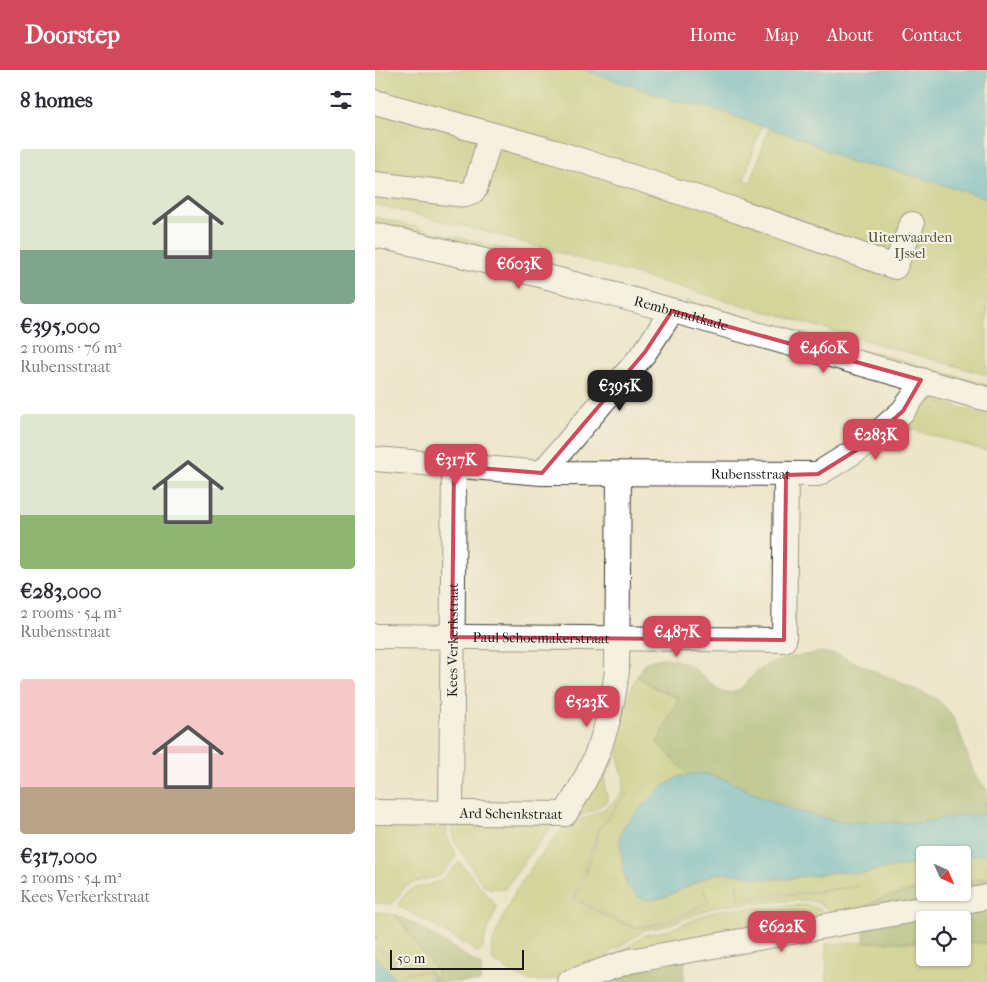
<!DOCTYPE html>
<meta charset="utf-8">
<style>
body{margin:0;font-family:"IM FELL French Canon",serif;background:#f7f7f7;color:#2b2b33;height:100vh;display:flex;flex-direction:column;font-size:19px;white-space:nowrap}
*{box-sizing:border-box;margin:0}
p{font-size:16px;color:#7c7c81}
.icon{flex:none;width:28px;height:28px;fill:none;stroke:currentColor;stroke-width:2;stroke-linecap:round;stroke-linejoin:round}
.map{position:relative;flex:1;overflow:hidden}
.details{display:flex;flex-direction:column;background:#fff;width:375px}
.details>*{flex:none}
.needle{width:32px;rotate:135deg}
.buttons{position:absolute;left:541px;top:776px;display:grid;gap:10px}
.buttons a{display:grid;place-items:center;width:55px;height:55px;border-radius:5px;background:#fff;box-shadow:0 1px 4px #0004;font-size:25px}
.scale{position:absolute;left:15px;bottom:12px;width:134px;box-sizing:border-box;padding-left:5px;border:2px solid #1c1c1c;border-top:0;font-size:14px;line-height:18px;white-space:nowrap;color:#1c1c1c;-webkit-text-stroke:4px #f7f3e8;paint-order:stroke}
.price{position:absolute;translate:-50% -42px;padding:0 11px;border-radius:10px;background:#d1495b;color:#fff;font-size:16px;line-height:32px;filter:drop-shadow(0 1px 2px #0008)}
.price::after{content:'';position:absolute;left:50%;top:30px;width:15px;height:11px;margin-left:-8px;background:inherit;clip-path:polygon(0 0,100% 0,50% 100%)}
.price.on{background:#222;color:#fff}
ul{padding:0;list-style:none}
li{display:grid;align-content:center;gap:10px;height:265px;padding:0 20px}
li span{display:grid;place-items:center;height:155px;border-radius:5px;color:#555}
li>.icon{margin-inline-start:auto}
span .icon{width:90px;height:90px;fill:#fffc;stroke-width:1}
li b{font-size:21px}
h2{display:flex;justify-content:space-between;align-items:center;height:60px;padding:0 20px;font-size:21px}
header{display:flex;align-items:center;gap:30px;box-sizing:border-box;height:70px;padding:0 25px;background:#d1495b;color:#fff}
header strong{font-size:24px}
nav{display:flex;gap:28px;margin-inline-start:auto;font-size:18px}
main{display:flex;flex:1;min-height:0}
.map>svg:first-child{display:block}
.green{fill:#b3c163;stroke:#686e40;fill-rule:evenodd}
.forest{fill:#8ea759;stroke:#55623a}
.water{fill:#48aec7;stroke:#326572}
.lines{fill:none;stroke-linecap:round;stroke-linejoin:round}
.minor-casing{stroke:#3b3a36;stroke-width:26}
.minor{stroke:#fff;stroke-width:24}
.marked{fill:none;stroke:#d1495b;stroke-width:4;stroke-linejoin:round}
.labels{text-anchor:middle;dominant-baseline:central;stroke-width:4;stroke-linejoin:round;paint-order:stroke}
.park-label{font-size:14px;fill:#515635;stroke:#f7f3e8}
.street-label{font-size:14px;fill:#1c1c1c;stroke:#f7f3e8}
</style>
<header>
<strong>Doorstep</strong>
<nav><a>Home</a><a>Map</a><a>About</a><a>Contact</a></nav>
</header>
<main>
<section class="details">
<h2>8 homes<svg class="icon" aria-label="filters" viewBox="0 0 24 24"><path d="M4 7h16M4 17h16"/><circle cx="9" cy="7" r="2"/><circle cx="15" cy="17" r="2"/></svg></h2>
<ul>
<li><span style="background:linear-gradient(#dfe7d0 65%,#7fa58c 0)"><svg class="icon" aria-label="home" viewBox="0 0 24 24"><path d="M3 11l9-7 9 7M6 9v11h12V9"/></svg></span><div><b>€395,000</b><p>2 rooms · 76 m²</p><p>Rubensstraat</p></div></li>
<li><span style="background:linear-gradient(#dfe7d0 65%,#8fb573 0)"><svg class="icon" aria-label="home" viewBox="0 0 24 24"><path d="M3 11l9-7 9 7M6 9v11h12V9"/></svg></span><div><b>€283,000</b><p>2 rooms · 54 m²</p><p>Rubensstraat</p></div></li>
<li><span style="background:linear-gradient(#f6c9c9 70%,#b9a48a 0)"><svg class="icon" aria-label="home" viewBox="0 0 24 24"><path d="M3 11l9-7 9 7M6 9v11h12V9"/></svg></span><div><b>€317,000</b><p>2 rooms · 54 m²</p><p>Kees Verkerkstraat</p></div></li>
</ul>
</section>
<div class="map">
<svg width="612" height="912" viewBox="0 0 612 912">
<rect width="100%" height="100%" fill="#f7f3e8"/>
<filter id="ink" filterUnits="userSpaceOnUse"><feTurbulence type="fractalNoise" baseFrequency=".02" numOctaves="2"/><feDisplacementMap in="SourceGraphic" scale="10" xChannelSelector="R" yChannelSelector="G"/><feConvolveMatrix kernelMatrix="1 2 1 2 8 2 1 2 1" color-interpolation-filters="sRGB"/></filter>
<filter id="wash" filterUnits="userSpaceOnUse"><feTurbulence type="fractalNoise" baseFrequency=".0096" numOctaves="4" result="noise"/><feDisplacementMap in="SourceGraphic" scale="20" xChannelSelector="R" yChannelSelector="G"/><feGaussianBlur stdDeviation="1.12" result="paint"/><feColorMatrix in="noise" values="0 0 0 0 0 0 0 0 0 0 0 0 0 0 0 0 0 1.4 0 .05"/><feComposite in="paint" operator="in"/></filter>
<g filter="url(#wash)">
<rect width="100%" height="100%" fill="#ede5c9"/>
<g class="green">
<path d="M0,0h209l91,31 40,8 46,17 -17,54 7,2 18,-54 37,12 45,23 136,-93v305l-504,-144 -108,-26z"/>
<path d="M0,147l143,35 -2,6 -141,-31z"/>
<path d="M311,230l186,54 2,-2 113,33v6l-303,-84z"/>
<path d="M555,329l57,16v36l-84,-24 20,-24z"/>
<path d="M262,606l16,11 26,11 -22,45 32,32 -9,1 -18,11 -37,37 -5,18 5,38 3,7 12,11 14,2 11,-3 49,-23 15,-1 38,6h20l48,-7 30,1 12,-3 48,-7v25l-49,12 -11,14 -29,4c-9,-12 -19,-17 -34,-18l-85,6 -51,20 -21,4 -36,23 -3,6c-21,10 -49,23 -74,22 -14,-3 -27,-14 -39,-20 -5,-12 4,-30 9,-41 5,-11 10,-24 17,-34 14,-23 32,-44 50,-64 15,-1 49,-17 54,-33 2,-11 -4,-23 -5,-34 -1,-27 7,-55 19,-79zM252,722l1,1 -27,34 -19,58 -8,12c14,8 45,26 60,29 19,3 56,-16 74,-24l-5,-13 7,14c-23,10 -48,25 -74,24 -13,0 -51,-22 -64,-29l8,-14 20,-58zM362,813h1l1,14 52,-3 67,-8 -67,10 -53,3z"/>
<path d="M238,670l1,20 -9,17v14l4,9 -15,10 -17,7z"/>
<path d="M0,750l70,1 2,14 9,19 -1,5 -15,17 -27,7 -8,4 -13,17 -17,-1z"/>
<path d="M76,751l103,2 -26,34 -23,32 -16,-1 -5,-2 -26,-39 -5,-10z"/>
<path d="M612,784v24l-24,3v-25z"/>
<path d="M85,792l37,45 -12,30 -3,13 -2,2h-3l-56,-34 -21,-11 -2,-3c15,-24 22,-13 41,-23 8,-4 13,-13 21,-19z"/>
<path d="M425,835c12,0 23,3 29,14l-215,37 31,-21 24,-5 40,-17 11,-3z"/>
<path d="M0,842l20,3 3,3 40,55 -4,8 -5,-10h-25l-28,-27 1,-9 -2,8z"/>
<path d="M490,872h60v16h38v-16l24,1v39h-160l-1,-38z"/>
<path d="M0,875l28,28 25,-1 1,10h-33l-2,-5 -19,-21z"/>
</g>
<g class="forest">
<path d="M446,582l18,3 96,43c33,23 25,65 52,91v25l-29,2 -39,7 -79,-1 -47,-12 -75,-33 -16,-4 -13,2 -32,-32 22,-45 -26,-11 -16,-11 8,-13c26,-13 46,2 65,19 5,4 9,9 16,10 16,4 22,-15 33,-22 17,-12 41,-14 62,-18z"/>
<path d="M612,808v14l-122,22v-8l23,-10 37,-8v4h38v-11z"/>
<path d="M612,838v35l-24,-1v-22h-38v22h-61v-15z"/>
<path d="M417,840l13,2 3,5 -36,10 -7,-3 -2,-10 4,-3z"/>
<path d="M20,845l18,8 67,42 2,3 -2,14h-49l-1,-11 4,10 4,-8z"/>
<path d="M310,890l-1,22h-100z"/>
</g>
<g class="water">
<path d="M209,0h403v128l-101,-30 -35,-5 -45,-23 -56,-18 -35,-13 -40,-8z"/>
<path d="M327,703l26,8 25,12 40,17 47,12 79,1 39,-7 29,-2v40l-24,2 -38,-1v8l-48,7 -12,3 -30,-1 -48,7h-20l-38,-6 -15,1 -49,23 -18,3 -7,-2 -12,-11 -4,-14 -4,-31v-6l5,-12 37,-37 18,-11z"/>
<path d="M0,886l19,21 2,5h-21z"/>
</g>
</g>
<g filter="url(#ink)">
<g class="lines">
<defs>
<g id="minor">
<path d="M0,32l180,50 183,59 157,56 17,-43"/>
<path d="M0,114l90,11 6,-2 4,-4 16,-54"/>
<path id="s1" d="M0,165c206,46 409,108 612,164"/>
<path id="s2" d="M0,389l167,14 276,1 45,-28 40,-35 13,-18 5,-13"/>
<path d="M167,403l103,-121 27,-41"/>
<path id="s3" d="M0,566l409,4 2,-165"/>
<path id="s4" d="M0,742l190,2c31,-48 45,-86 52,-143l2,-197"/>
<path id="s5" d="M76,742l3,-346"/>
<path d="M194,912l61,-21 357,-64"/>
</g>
</defs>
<use href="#minor" class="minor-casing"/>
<use href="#minor" class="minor"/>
</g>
</g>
<path d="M0 0H612V912H0ZM297,241l249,69 -18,31 -40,35 -45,28 -32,1 -2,165 -332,-3 2,-171 88,7 103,-121z" fill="#ede5c9" fill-opacity=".55" fill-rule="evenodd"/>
<path class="marked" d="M297,241l249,69 -18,31 -40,35 -45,28 -32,1 -2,165 -332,-3 2,-171 88,7 103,-121z"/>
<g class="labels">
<g class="park-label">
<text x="535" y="167">Uiterwaarden<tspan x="535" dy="16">IJssel</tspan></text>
</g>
<g class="street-label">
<text stroke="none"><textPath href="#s1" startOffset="316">Rembrandtkade</textPath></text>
<text stroke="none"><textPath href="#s2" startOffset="376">Rubensstraat</textPath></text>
<text stroke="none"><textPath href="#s3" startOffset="166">Paul Schoemakerstraat</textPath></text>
<text stroke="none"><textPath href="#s5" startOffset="172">Kees Verkerkstraat</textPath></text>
<text stroke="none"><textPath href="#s4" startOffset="136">Ard Schenkstraat</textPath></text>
</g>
</g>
</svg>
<div class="buttons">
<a><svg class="needle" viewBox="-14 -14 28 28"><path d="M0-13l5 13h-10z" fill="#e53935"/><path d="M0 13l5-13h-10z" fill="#7c7c81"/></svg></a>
<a><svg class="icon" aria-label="locate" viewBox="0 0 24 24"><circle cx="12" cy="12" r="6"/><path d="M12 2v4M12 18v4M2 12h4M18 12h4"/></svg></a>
</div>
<div class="scale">50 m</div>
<b class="price" style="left:144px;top:220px">€603K</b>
<b class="price" style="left:449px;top:304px">€460K</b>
<b class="price on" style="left:245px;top:342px">€395K</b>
<b class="price" style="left:501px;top:391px">€283K</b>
<b class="price" style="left:81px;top:416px">€317K</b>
<b class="price" style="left:302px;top:588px">€487K</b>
<b class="price" style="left:212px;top:658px">€523K</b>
<b class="price" style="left:407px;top:883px">€622K</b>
</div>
</main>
